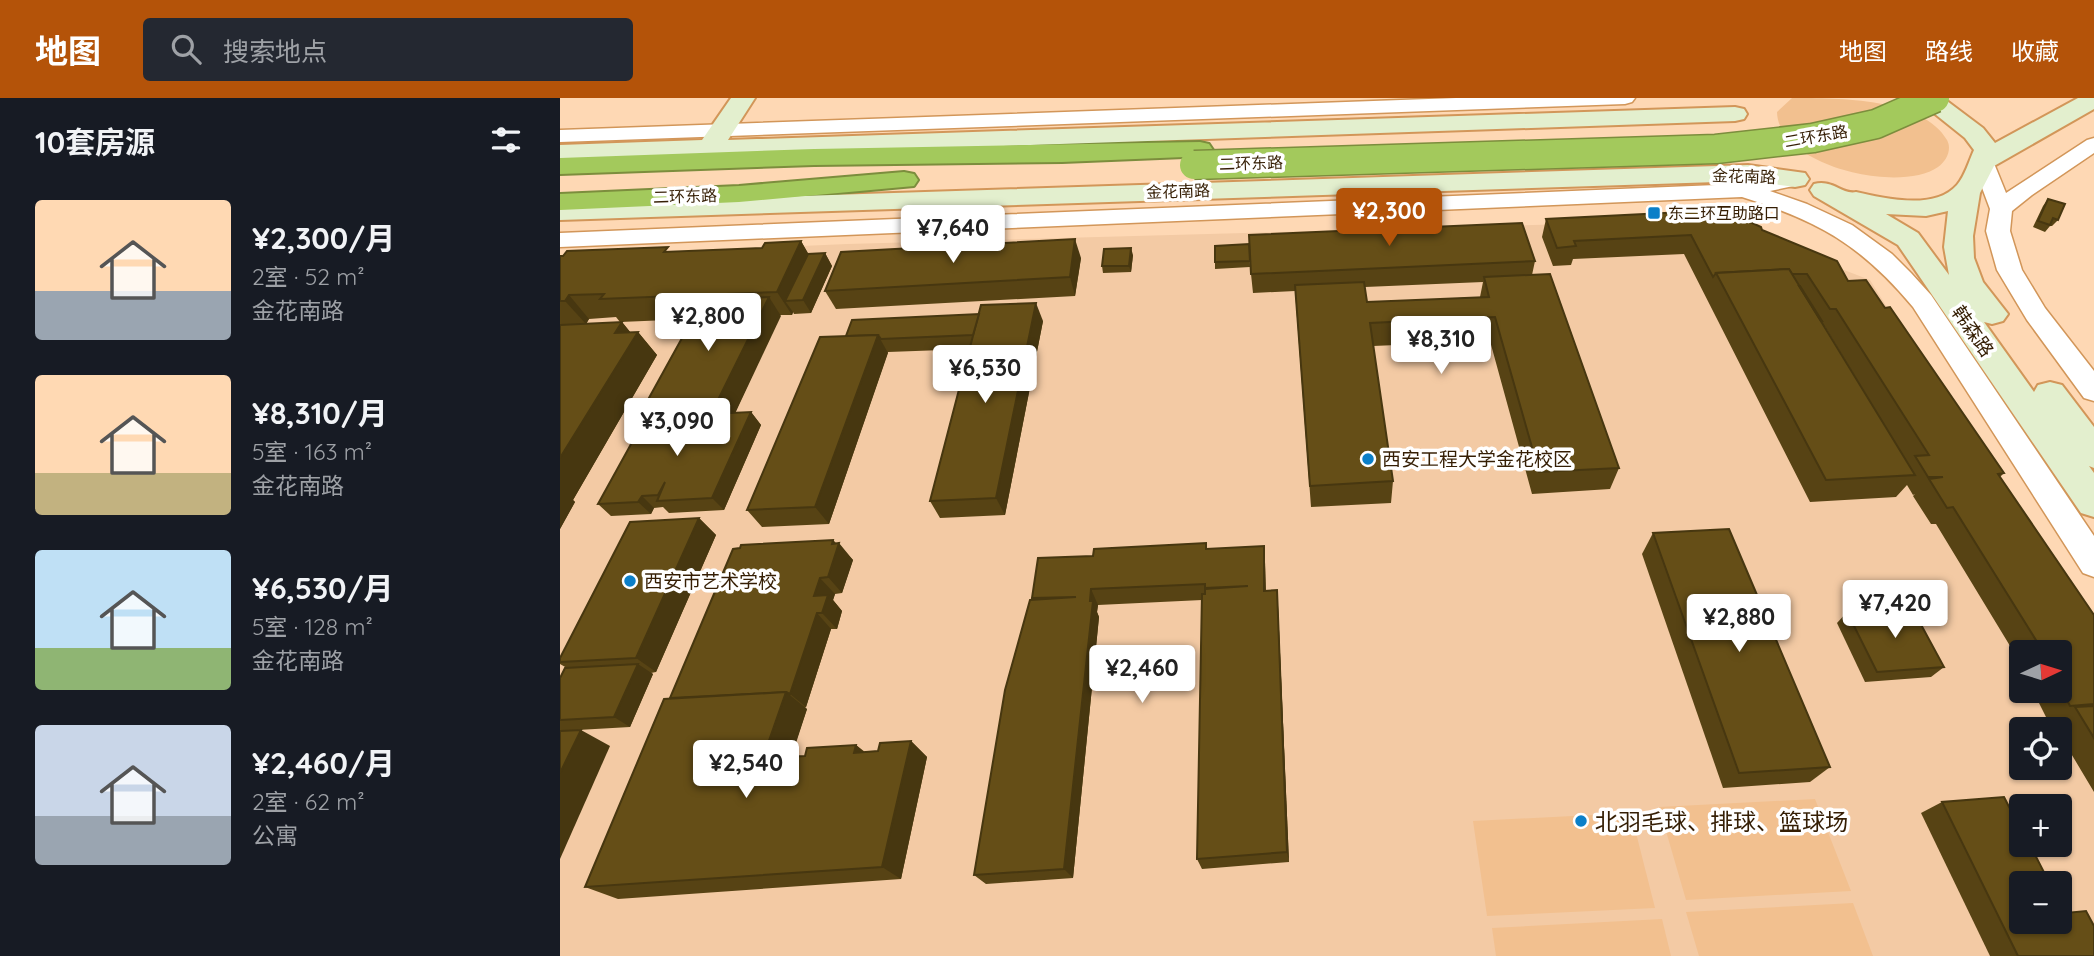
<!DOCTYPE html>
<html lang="zh">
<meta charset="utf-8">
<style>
body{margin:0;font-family:Quicksand,"Noto Sans SC",sans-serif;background:#242831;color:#f1f3f6;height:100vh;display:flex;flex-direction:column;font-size:26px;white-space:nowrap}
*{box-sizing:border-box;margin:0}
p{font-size:23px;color:#9ea1a6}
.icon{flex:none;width:38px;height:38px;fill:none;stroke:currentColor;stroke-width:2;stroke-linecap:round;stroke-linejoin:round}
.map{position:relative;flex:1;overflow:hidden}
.sheet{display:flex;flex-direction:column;background:#171b24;width:560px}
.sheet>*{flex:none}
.needle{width:46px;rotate:86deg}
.buttons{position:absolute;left:1449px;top:542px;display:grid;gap:14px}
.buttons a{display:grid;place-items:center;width:63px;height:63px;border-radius:7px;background:#171b24;box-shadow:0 2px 5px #0004;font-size:35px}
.price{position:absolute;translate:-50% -60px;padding:0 16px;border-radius:7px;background:#fff;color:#222;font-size:23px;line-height:46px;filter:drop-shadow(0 2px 4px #0008)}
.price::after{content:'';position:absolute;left:50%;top:42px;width:21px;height:16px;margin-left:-10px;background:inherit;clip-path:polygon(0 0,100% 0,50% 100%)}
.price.active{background:#b45309;color:#fff}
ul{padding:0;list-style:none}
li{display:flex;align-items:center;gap:21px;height:175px;padding:0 35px}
li span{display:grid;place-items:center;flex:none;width:196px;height:140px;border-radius:7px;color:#555}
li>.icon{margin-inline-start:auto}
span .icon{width:84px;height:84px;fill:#fffc;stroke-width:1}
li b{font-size:30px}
h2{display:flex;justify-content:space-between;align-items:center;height:84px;padding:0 35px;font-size:30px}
header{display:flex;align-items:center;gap:42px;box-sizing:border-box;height:98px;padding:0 35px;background:#b45309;color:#fff}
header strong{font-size:33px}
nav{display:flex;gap:38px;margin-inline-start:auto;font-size:24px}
.search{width:490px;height:63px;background:#242831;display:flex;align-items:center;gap:18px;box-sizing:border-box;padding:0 24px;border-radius:7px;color:#9ea1a6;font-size:26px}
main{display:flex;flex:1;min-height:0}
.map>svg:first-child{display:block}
.built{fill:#f3caa4;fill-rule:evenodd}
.green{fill:#f2c08f}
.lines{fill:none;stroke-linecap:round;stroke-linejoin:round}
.street-casing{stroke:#d29659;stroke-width:3}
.secondary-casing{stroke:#d29659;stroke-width:4}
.highway-casing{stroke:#7c8d3d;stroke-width:4}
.street{fill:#fff;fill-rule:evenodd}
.secondary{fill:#e3efce;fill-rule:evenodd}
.highway{fill:#a3c95c;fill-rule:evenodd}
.highway-bridge-casing{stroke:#7c8d3d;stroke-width:31;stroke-linecap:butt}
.highway-bridge{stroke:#a3c95c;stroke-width:28}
.wall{fill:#574314;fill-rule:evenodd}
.shaded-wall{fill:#473710}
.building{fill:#654e17;stroke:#473710;stroke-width:2}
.poi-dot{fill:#0b7fc8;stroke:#fff;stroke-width:2.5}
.labels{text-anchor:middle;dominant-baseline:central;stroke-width:7;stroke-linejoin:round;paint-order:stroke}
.far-street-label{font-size:16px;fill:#351e04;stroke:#fff}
.far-poi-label{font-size:16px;fill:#351e04;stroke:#fff;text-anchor:start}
.street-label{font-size:19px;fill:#351e04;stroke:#fff}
.poi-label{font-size:19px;fill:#351e04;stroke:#fff;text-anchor:start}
.near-poi-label{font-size:23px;fill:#351e04;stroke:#fff;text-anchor:start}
</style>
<header>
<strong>地图</strong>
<div class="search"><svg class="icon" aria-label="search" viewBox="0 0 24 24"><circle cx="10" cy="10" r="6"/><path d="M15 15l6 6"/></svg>搜索地点</div>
<nav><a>地图</a><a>路线</a><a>收藏</a></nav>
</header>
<main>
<section class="sheet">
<h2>10套房源<svg class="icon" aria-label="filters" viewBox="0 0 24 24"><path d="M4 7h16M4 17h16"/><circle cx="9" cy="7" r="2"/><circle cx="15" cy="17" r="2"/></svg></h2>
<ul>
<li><span style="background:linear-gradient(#ffd9b3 65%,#9aa5b1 0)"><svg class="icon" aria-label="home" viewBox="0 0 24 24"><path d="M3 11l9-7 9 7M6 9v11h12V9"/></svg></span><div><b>¥2,300/月</b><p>2室 · 52 m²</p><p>金花南路</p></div></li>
<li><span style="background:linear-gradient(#ffd9b3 70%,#c2b280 0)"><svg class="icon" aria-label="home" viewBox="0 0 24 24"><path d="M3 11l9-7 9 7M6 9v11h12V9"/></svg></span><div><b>¥8,310/月</b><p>5室 · 163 m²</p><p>金花南路</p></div></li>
<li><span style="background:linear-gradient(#bfe0f5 70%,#8fb573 0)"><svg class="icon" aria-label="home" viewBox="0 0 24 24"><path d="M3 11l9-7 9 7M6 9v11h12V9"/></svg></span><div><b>¥6,530/月</b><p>5室 · 128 m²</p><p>金花南路</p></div></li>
<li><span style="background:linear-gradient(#c9d6e8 65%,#9aa5b1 0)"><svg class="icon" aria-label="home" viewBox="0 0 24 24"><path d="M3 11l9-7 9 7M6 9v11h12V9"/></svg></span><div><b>¥2,460/月</b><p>2室 · 62 m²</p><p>公寓</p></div></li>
</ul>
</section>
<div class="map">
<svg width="1534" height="858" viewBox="0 0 1534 858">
<rect width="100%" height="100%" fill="#fed8b4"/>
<path class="built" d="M1154,122l156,60 224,359v317h-1534v-699l287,-13zM1461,555h39v38h-39zM1461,632h39v38h-39zM1461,709h39v38h-39zM1461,786h39v38h-39z"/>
<g class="green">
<path d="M1232,0c47,0 131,0 155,42 5,9 0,21 -9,27 -39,27 -160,-1 -161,-55z"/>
<path d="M1255,701l36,92 -165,9 -27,-93z"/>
<path d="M1071,715l24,95 -168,8 -14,-95z"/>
<path d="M1293,805l20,53h-174l-13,-44z"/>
<path d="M1102,821l9,37h-175l-4,-28z"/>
</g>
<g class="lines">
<defs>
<g id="street">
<path d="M896,0h179l-3,4 -7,2 -1065,38v-12z"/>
<path d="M1534,40v15l-62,42 -20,16 -2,20 12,39 23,38 49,63v30l-10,-3 -57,-78 -30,-50 -11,-39 4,-22 -18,-48 3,-5h16l15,37 81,-53z"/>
<path d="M1235,74l8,2 3,5 -3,5 -33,7 37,13 45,21 40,29 19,19 20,22 163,241v41l-11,-4 -170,-266c-52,-62 -94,-86 -171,-110l-1182,50v-14l1180,-49z"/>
</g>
<g id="secondary">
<path d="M171,0h24l-27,42 1007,-33 9,2 3,5 -3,5 -9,2 -1175,40v-16l142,-5z"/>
<path d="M1355,0h28l40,30 12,15 83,-45h16v11l-100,57 -14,27 -7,43 1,22 9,24 25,32 -5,7 -11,3 -8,-2 50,70 4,-7 12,-3 12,3 32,42v41l-5,-2 5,7v44l-13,-4 -183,-268 -84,-49 -4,-6 4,-6c19,-5 28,11 42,8 28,6 78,19 101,-7 8,-9 12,-24 17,-35l-9,-12zM1388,113l-4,36 5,28 -31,-42 -32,-19 40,2z"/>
<path d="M1188,67l57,8 4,6 -4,6 -10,2 -47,-6 -1188,39v-16z"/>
</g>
<g id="highway">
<path d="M640,44l9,2 4,6 -4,6 -147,6 -248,3 -254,9v-16l254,-9z"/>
<path d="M344,74l10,2 4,6 -4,6 -175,16 -179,8v-16l179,-8z"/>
</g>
</defs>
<use href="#street" class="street-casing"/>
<use href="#secondary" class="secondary-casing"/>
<use href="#highway" class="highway-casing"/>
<use href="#street" class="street"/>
<use href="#secondary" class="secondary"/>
<use href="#highway" class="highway"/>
<defs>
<path id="highway-bridge" d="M634,67l522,-16 97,-11 63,-14 59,-26"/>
</defs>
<use href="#highway-bridge" class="highway-bridge-casing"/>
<use href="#highway-bridge" class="highway-bridge"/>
</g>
<g class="wall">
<path d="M1488,101l10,21 -6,6h-2l-5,6 -12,-5 10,-21z"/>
<path d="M986,121l216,11 86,51 156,192 -4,4 94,138v177l-34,-57v-5h-3l-6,-9 3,-2h-7l-14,-28h27v-38h-39v11l-85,-140h-5l-18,-28 2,-2 -2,1 -6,-10 -11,12 -86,5 -126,-248 -111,5 -2,6 -18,1 -11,-29zM1264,229h1l83,137z"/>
<path d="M241,143l7,13 17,-1 7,13 -21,47 -17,1 -1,-2 -1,3h-12l-45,98 16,-1 10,13 -37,85 -55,3 -6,-6 -9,1 -3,6 -40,2 -13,-12 54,-87 -8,-10 48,-88 -72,3 -4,-5 -27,2 -3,5 36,-2 8,10h8l19,23 -84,145 2,2 -15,27v-273l202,-8z"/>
<path d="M689,146l1,23 -35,2v-7z"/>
<path d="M573,157l-2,17 -28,1 -1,-7z"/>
<path d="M521,160l-6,38 -239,13 -11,-18z"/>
<path d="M975,163l-3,14 87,193 -9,21 -78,5 -42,-153 -117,5 20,135 -2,22 -80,4 -16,-216 -42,2 -2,-19zM923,184l-3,15 -113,5 -2,-15z"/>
<path d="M483,223l-38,194 -65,3 -10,-17 40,-152 -82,3 -59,172 -67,3 -15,-17 99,-174z"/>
<path d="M139,420l17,17 -60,137 -5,1 2,1 -23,53 -70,4v-53l7,-10 -7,-4v-6z"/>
<path d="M1093,435l177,234 -20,15 -87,6 -81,-234z"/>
<path d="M273,442l20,20 -11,33 -7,1 -2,6 9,11 -5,18h-6l-25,78 -1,1 2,1 -16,47h14l51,-11 9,7 13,-1 33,-10 16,16 -26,122 -283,20 -33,-12z"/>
<path d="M647,451l58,13 1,29 12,15 11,256 -87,7 -5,-10 5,-259 -104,5 -1,7 2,5 -26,261 -87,6 -12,-9 58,-275v-2z"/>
<path d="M1287,514l97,55 -13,10 -66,5 -28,-59z"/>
<path d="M1382,704l124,111 28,43h-104l-69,-143z"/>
</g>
<g class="shaded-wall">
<path d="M515,141l6,19 -6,38 -5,-19z"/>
<path d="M241,143l14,24 -30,36 8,11 -1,3 -15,-23z"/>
<path d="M571,150l2,7 -2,17 -2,-6z"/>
<path d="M265,155l7,13 -21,47 -8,-13z"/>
<path d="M9,197l20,24 -3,5 -21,-23z"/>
<path d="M209,199l12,19 -50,106 -15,-18z"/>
<path d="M476,205l7,18 -38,194 -9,-17z"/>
<path d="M62,224l13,16 3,-6 19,23 -84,145 2,2 -15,27v-71l55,-125z"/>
<path d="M318,237l10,18 -59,171 -14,-17z"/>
<path d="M191,314l10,13 -37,85 -12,-12z"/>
<path d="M82,398l12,12 -3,6 -13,-12z"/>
<path d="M139,420l17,17 -60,137 -20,-14z"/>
<path d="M273,442l5,7 1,-4 14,17 -11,33 -14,-16z"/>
<path d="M704,448l1,16 1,44 -2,-15z"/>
<path d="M260,480l15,16 -2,6 9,11 -5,18 -15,-16 -8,-17z"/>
<path d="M531,491l7,16 -1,7 2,5 -26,261 -9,-9z"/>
<path d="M717,492l1,16 11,256 -2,-10z"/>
<path d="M257,515l14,16 -25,78 -16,-13z"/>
<path d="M78,566l15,10 -23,53 -16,-10z"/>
<path d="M226,594l21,17 -21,65 -23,-16z"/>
<path d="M21,632l29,16 -50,113v-86z"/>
<path d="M351,643l16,16 -26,122 -19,-12z"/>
<path d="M296,647l18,16 -20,-8z"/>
</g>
<g class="building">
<path d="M1488,101l17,5 -7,16 -5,-2 -3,7 -12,-4z"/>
<path d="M1164,112l37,17 1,3 75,31 11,20 18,-1 19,28 5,-1 114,166 -6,1 96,141v89l-24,2 -10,-20v-33h-16l-91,-146 -6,1 -18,-29 14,-2h-15l-13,-21 14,-1 -93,-146h-6l-23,-35h-15l-3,-5 -73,4 -3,4 -22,-42 -117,6 2,5 -19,2 -11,-29z"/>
<path d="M962,125l13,38 -284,13 -2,-39z"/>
<path d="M515,141l-5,38 -245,14 16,-39z"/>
<path d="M241,143l-24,51 -177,7 4,-5 -35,1 -4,6h-5v-45h3l4,-5 101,-4 -4,5 98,-4 3,-5z"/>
<path d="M689,146l1,17 -35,1v-16z"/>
<path d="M571,150l-2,18h-27l2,-17z"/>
<path d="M265,155l-22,47 -18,1 23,-47z"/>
<path d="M1229,171l126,206 -89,5 -110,-207z"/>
<path d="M990,176l69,194 -80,4 -44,-155 -125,6 23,158 -83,5 -15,-201 69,-3 3,20 122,-5 -5,-20z"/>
<path d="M1239,188h1l22,35h-1z"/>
<path d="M209,199l-53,107 -72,3 59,-107z"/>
<path d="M476,205l-40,195 -66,3 51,-196z"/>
<path d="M419,216l-6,21 -92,4 -3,-4 -32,1 6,-16z"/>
<path d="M62,224l-7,11 23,-1 -78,126v-133z"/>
<path d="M318,237l-63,172 -68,3 73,-173z"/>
<path d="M191,314l-39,86 -55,3 8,-19 -7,13 -16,1 -4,6 -40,2 48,-87z"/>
<path d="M139,420l-63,140 -76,4v-4l70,-136z"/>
<path d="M1169,431l101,238 -91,6 -86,-240z"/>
<path d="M273,442l-1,4 7,-1 -11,34 -8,1 -6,18 14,-1 -6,18h-5l-27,81 -4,-2 -116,6 63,-149 7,-1 1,-3z"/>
<path d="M646,445v6l58,-3v45l13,-1 10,262 -90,7 5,-265h3v-5l43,-3 -43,2v-4l-114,5 -1,12h3l-29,268 -90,6 31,-185 25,-90 46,-3 -44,1 6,-40 55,-2 1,-7z"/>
<path d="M1352,510l32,59 -67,5 -30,-60z"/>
<path d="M78,566l-24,53 -54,3v-42l5,-10z"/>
<path d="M226,594l-23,66 42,-2 2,-8 49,-3 -2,8 24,-2 2,-8 31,-2 -29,126 -297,20 79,-188z"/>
<path d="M1534,608v32l-19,-31z"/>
<path d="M21,632l-21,43v-42z"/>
<path d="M1444,699l17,33v15h9l20,39h-29v38h39v-21l6,12 20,-2 8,15v30h-76l-76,-154z"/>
</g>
<g class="poi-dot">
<rect x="1087" y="108" width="14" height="14" rx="3.5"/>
<circle cx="808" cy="361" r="7"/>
<circle cx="70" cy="483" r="7"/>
<circle cx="1021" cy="723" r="7"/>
</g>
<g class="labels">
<g class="far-street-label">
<text transform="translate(1256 38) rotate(-10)">二环东路</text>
<text transform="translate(691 65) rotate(-2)">二环东路</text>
<text transform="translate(1184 78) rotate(2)">金花南路</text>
<text transform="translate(618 93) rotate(-2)">金花南路</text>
<text transform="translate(125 98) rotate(-2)">二环东路</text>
</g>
<g class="far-poi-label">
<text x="1108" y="115">东二环互助路口</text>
</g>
<g class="street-label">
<text transform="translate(1413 233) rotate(55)">韩森路</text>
</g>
<g class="poi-label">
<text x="822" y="361">西安工程大学金花校区</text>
<text x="84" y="483">西安市艺术学校</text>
</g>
<g class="near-poi-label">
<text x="1035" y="723">北羽毛球、排球、篮球场</text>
</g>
</g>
</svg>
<div class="buttons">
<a><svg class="needle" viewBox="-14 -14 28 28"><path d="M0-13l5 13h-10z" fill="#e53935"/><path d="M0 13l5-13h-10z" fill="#9ea1a6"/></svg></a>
<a><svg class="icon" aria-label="locate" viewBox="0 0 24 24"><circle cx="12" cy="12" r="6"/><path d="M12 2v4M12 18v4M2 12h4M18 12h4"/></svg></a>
<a>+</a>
<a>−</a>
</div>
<b class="price active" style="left:829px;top:150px">¥2,300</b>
<b class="price" style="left:393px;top:167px">¥7,640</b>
<b class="price" style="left:148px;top:255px">¥2,800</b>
<b class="price" style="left:881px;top:278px">¥8,310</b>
<b class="price" style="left:425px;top:307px">¥6,530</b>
<b class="price" style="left:117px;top:360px">¥3,090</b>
<b class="price" style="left:1335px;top:542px">¥7,420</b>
<b class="price" style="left:1179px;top:556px">¥2,880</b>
<b class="price" style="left:582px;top:607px">¥2,460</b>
<b class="price" style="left:186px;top:702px">¥2,540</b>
</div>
</main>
